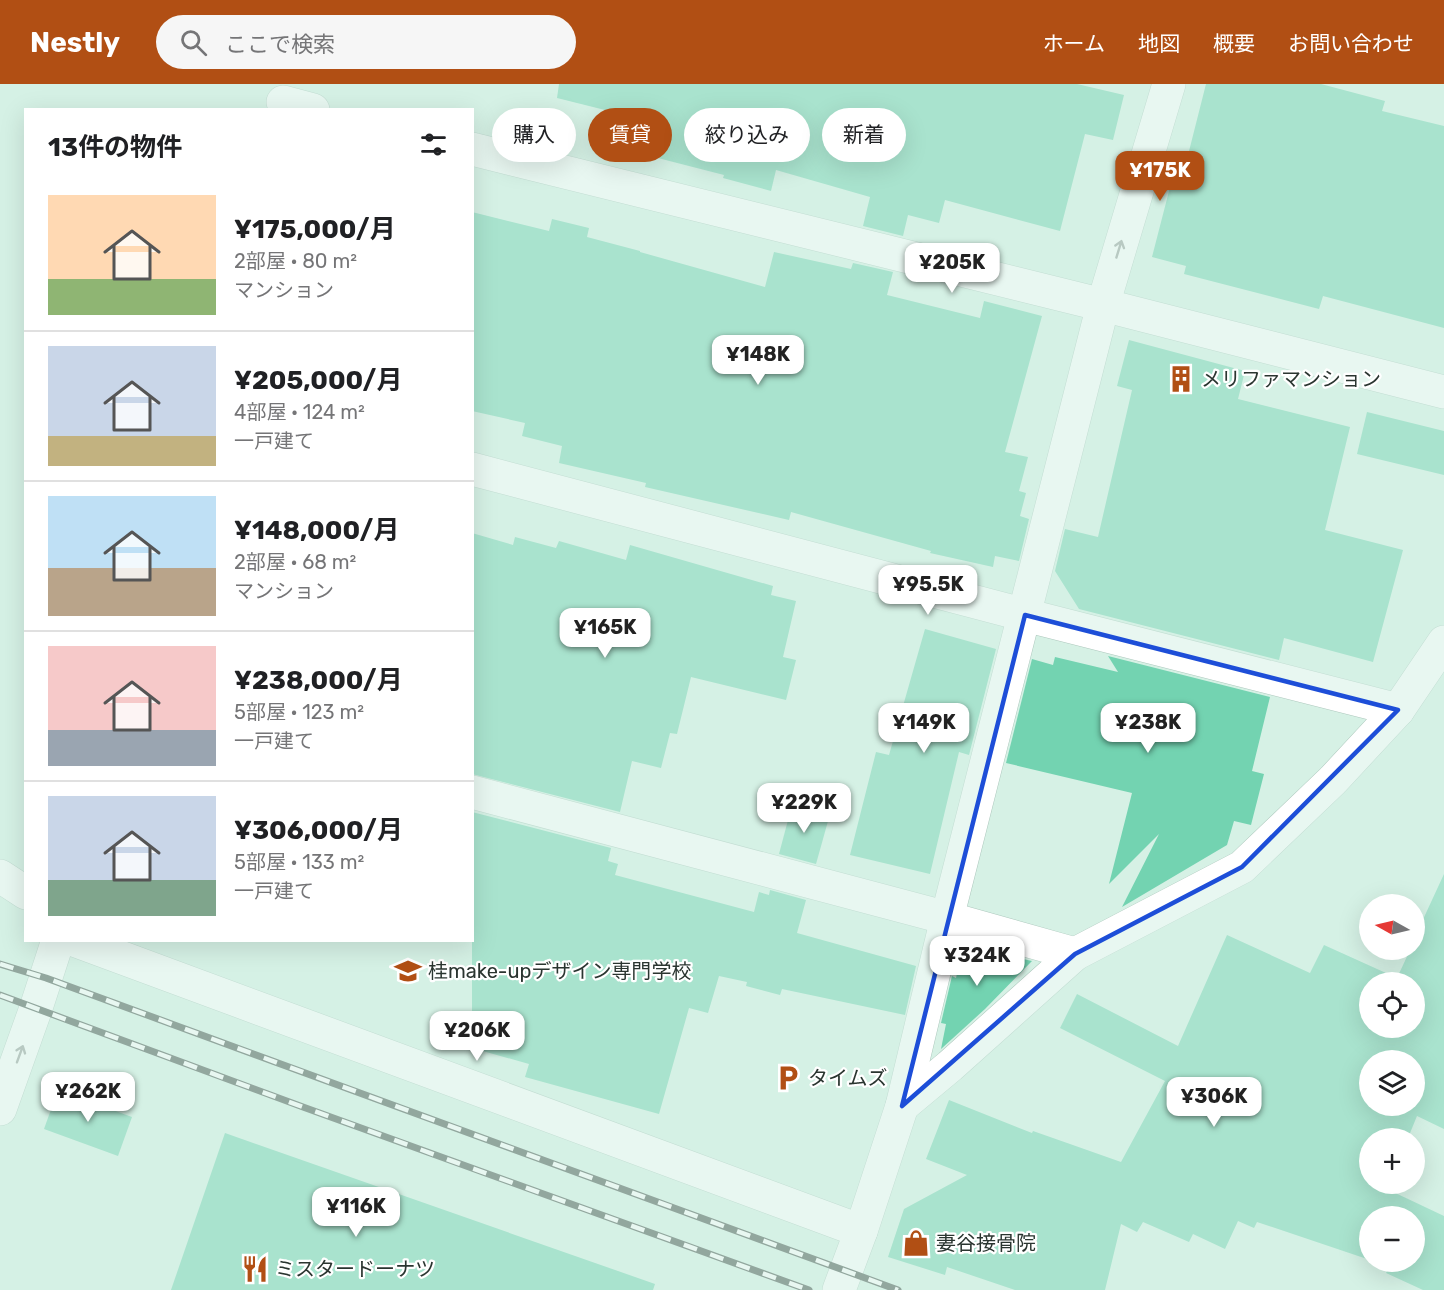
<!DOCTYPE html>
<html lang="ja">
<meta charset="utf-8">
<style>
body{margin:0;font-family:Rubik,"Noto Sans JP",sans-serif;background:#f6f6f6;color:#202124;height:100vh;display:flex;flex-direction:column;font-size:22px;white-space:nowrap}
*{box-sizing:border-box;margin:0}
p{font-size:20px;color:#757577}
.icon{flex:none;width:33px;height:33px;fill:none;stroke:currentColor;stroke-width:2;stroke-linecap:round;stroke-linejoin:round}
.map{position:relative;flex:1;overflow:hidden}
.side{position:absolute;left:24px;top:24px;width:450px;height:834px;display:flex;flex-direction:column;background:#fff;border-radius:0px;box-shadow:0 6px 24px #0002}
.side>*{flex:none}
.top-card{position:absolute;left:492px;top:24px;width:570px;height:54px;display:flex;gap:12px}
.needle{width:39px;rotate:278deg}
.buttons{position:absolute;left:1359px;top:810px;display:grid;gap:12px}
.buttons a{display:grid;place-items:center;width:66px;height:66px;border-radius:50%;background:#fff;box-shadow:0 6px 24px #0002;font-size:30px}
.price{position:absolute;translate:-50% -51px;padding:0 14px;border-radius:12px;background:#fff;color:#222;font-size:20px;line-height:39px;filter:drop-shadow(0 2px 3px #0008)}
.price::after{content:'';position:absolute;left:50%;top:36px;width:18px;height:14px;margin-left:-9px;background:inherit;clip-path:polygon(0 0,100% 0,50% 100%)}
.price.active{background:#b14f14;color:#fff}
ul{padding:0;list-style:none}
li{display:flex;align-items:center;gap:18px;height:150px;padding:0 24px}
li+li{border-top:2px solid #e0e0e0}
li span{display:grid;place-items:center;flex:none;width:168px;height:120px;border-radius:0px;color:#555}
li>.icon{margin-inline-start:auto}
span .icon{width:72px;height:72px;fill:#fffc;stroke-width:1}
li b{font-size:26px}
h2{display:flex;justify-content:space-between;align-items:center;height:72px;padding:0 24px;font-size:26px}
.pill{padding:0 21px;border-radius:27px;background:#fff;box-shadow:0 6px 24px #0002;font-size:21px;line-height:54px}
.pill.active{background:#b14f14;color:#fff}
header{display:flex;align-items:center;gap:36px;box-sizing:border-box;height:84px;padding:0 30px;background:#b14f14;color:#fff}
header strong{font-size:28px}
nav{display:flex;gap:33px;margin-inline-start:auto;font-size:21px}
.search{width:420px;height:54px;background:#f6f6f6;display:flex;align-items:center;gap:15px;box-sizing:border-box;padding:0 21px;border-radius:33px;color:#757577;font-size:22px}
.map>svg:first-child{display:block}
.building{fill:#73d3b1;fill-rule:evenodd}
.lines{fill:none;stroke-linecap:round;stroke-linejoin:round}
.minor-casing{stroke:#adc8bd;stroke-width:34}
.minor{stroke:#fff;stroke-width:33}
.rail-casing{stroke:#414e48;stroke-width:7}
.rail{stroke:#fff;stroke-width:4.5;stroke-dasharray:14;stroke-linecap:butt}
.oneway{stroke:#949a98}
.marked{fill:none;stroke:#1d4ed8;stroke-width:4.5;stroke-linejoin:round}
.labels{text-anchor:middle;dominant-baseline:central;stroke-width:4.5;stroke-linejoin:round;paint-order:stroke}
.poi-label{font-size:20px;fill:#2a3530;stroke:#fff;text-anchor:start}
</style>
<header>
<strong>Nestly</strong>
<div class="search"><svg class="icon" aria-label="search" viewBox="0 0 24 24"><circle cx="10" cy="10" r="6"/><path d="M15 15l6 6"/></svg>ここで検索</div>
<nav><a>ホーム</a><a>地図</a><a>概要</a><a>お問い合わせ</a></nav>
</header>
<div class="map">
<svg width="1444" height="1206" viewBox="0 0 1444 1206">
<rect width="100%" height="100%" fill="#d6f1e5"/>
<g class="building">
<path d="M559,0h518l47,11 -11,45 -28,-6 -25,97 -115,-31 -6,23 -31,-8 -5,21 -40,-10 7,-29 -94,-27 -5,21 -48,-13 1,-3 -74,-19 2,-12 -20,-5 5,-21 -80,-20z"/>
<path d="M1206,0h115l64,17 -3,10 62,15v202l-121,-32 -4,13 -135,-35 2,-8 -34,-9 25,-97 9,3z"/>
<path d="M472,128l77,19 3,-12 37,9 -2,9 53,14v1l125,35 9,-35 77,17 2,-6 40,9 -6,23 93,23 4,-17 58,15 -37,136 23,5 -9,34 7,2 -6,23 9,3 -10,42 -24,-5 -2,11 -63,-14 1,-2 -140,-39 -2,8 -144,-33 1,-4 -87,-20 3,-17 -40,-10 3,-13 -53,-12z"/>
<path d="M1129,256l116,31 -7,28 112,28 -25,103 78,20 -30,112 -89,-24 -5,22 -200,-51 -24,-38 10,-42 33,8 34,-147 -15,-4z"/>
<path d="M1367,328l77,19v44l-87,-21z"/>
<path d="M472,449l41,12 2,-8 41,11 3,-7 67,19 4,-15 143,41 -2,9 25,6 -13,56 13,3 -10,40 -95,-23 -14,57 -7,-1 -9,35 -29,-7 -12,51 -148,-38z"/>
<path d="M925,545l71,20 -27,106 -10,-3 -29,122 -80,-19 26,-103 13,3z"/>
<path d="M1108,572l162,41 -18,74 12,3 -13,51 -17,-4 -7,24 -105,62 37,-73 -50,50 23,-91 -126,-30 26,-104 21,6 2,-8 63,15z"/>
<path d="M792,721l38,9 -14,50 -37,-10z"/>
<path d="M472,728l139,36 -3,13 10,3 -3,11 139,37 5,-20 10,3 1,-5 36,10 -9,33 119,33 -11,49 -123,-26 -2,6 -34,-9 1,-4 -28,-6 -11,37 -19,-5 -30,106 -134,-37 4,-13 -57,-16z"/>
<path d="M1444,790v255l-27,-13 -9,22h-38v46h21l-2,6 55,26v74h-21l-37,-17 3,-6 -15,-5h40v-46h-44v44l-113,-38 -3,6 -16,-7 -13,28 -32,-15 -4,8 -46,-20 -6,10 -16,-8 -16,66h-90l-68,-23 -2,8 -57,-18 16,-48 63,-34 -41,-16 23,-59 83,33 1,-2 37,13 51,18 44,-81 -105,-53 17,-34 101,52 49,-111 83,38 14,-28 73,33 13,-28h4v-11zM1370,898h44v46h-44zM1370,976h44v46h-44z"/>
<path d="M963,862l69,15 -47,48 -44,40 5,-25 -5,-1 11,-47 4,2z"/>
<path d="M58,1006l74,27 -14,39 -74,-27z"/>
<path d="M225,1049l430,151 -2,6h-482z"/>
</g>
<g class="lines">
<defs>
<g id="minor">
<path d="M283,18l30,8"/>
<path d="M472,65l631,156 341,87"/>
<path d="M472,385l553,146 373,95"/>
<path d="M472,708l475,126 128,36"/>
<path d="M0,792l26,17"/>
<path d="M74,856l787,291"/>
<path d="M902,1022l48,-40 125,-112 167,-87 91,-87 65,-70 46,-68"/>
<path d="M0,1025l36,-101 22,-68"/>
<path d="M839,1206l22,-59 41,-125 45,-188 156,-613 66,-221"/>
</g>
</defs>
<use href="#minor" class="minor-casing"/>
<use href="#minor" class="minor"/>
<defs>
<g id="rail">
<path d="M0,880l46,14 852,312"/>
<path d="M0,911l303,112 506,183"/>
</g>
</defs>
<use href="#rail" class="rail-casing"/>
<use href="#rail" class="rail"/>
</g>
<defs><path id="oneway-shaft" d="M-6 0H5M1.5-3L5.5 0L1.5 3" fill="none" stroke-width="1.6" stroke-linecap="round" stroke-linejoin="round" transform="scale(1.5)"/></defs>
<g class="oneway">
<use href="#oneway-shaft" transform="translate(1119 165) rotate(-73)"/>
<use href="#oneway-shaft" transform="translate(20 970) rotate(-70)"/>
</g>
<path d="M0 0H1444V1206H0ZM1025,531l373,95 -156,157 -167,87 -173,152z" fill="#d6f1e5" fill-opacity=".55" fill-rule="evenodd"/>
<path class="marked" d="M1025,531l373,95 -156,157 -167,87 -173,152z"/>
<defs>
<symbol id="building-bare" viewBox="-9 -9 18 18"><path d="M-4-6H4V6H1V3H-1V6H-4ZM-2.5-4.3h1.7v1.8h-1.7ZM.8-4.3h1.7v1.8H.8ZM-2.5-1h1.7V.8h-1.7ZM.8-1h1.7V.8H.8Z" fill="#b14f14" stroke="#fff" stroke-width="2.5" paint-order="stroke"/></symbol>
<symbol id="school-bare" viewBox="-9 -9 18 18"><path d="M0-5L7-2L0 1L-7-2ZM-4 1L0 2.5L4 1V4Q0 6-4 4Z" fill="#b14f14" stroke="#fff" stroke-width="2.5" paint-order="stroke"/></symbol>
<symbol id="parking-bare" viewBox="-9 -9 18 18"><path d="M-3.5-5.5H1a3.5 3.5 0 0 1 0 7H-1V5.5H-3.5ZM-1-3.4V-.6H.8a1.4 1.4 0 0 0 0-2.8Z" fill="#b14f14" stroke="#fff" stroke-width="2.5" paint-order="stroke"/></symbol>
<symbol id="shop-bare" viewBox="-9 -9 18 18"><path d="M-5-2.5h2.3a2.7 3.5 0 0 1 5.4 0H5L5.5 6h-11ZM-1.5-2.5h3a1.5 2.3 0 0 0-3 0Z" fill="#b14f14" stroke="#fff" stroke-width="2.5" paint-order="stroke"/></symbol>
<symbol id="restaurant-bare" viewBox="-9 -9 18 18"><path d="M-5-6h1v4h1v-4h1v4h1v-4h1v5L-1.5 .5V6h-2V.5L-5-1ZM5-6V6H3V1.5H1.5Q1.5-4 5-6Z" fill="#b14f14" stroke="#fff" stroke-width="2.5" paint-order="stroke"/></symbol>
</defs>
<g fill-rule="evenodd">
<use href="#building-bare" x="1162" y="276" width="38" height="38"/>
<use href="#school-bare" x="389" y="868" width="38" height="38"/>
<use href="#parking-bare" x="769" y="975" width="38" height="38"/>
<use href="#shop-bare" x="897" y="1140" width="38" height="38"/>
<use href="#restaurant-bare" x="236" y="1166" width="38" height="38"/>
</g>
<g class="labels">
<g class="poi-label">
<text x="1201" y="295">メリファマンション</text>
<text x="428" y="887">桂make-upデザイン専門学校</text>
<text x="808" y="994">タイムズ</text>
<text x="936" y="1159">妻谷接骨院</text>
<text x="275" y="1185">ミスタードーナツ</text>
</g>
</g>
</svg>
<div class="buttons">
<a><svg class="needle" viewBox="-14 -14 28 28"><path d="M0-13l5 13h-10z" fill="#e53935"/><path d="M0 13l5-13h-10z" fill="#757577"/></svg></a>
<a><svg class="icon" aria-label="locate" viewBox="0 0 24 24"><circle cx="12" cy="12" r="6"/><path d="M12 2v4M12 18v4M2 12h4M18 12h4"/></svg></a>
<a><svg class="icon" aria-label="layers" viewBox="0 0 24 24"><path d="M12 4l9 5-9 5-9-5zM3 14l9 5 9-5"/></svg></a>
<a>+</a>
<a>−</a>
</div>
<b class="price active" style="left:1160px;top:118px">¥175K</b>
<b class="price" style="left:952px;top:210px">¥205K</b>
<b class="price" style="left:758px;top:302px">¥148K</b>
<b class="price" style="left:928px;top:532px">¥95.5K</b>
<b class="price" style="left:605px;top:575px">¥165K</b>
<b class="price" style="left:924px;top:670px">¥149K</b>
<b class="price" style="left:1148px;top:670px">¥238K</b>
<b class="price" style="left:804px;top:750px">¥229K</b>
<b class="price" style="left:977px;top:903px">¥324K</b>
<b class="price" style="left:477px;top:978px">¥206K</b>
<b class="price" style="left:88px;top:1039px">¥262K</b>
<b class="price" style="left:1214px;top:1044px">¥306K</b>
<b class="price" style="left:356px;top:1154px">¥116K</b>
<div class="top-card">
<a class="pill">購入</a>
<a class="pill active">賃貸</a>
<a class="pill">絞り込み</a>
<a class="pill">新着</a>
</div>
<section class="side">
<h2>13件の物件<svg class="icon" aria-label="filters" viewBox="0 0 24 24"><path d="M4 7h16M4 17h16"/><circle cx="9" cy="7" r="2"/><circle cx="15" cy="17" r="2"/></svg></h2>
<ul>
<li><span style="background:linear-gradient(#ffd9b3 70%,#8fb573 0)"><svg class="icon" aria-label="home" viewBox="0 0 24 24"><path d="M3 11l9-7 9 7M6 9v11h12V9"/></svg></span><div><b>¥175,000/月</b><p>2部屋 · 80 m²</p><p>マンション</p></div></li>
<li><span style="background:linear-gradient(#c9d6e8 75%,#c2b280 0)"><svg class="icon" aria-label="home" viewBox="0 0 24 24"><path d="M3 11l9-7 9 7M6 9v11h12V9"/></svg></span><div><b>¥205,000/月</b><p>4部屋 · 124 m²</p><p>一戸建て</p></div></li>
<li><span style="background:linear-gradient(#bfe0f5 60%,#b9a48a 0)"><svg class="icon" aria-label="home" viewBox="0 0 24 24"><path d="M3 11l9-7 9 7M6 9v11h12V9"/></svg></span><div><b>¥148,000/月</b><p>2部屋 · 68 m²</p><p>マンション</p></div></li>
<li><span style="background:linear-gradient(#f6c9c9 70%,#9aa5b1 0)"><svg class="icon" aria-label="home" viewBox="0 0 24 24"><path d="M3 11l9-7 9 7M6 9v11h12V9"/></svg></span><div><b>¥238,000/月</b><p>5部屋 · 123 m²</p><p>一戸建て</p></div></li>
<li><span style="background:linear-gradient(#c9d6e8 70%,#7fa58c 0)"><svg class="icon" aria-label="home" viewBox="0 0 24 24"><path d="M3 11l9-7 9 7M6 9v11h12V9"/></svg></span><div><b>¥306,000/月</b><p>5部屋 · 133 m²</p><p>一戸建て</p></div></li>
</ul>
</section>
</div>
